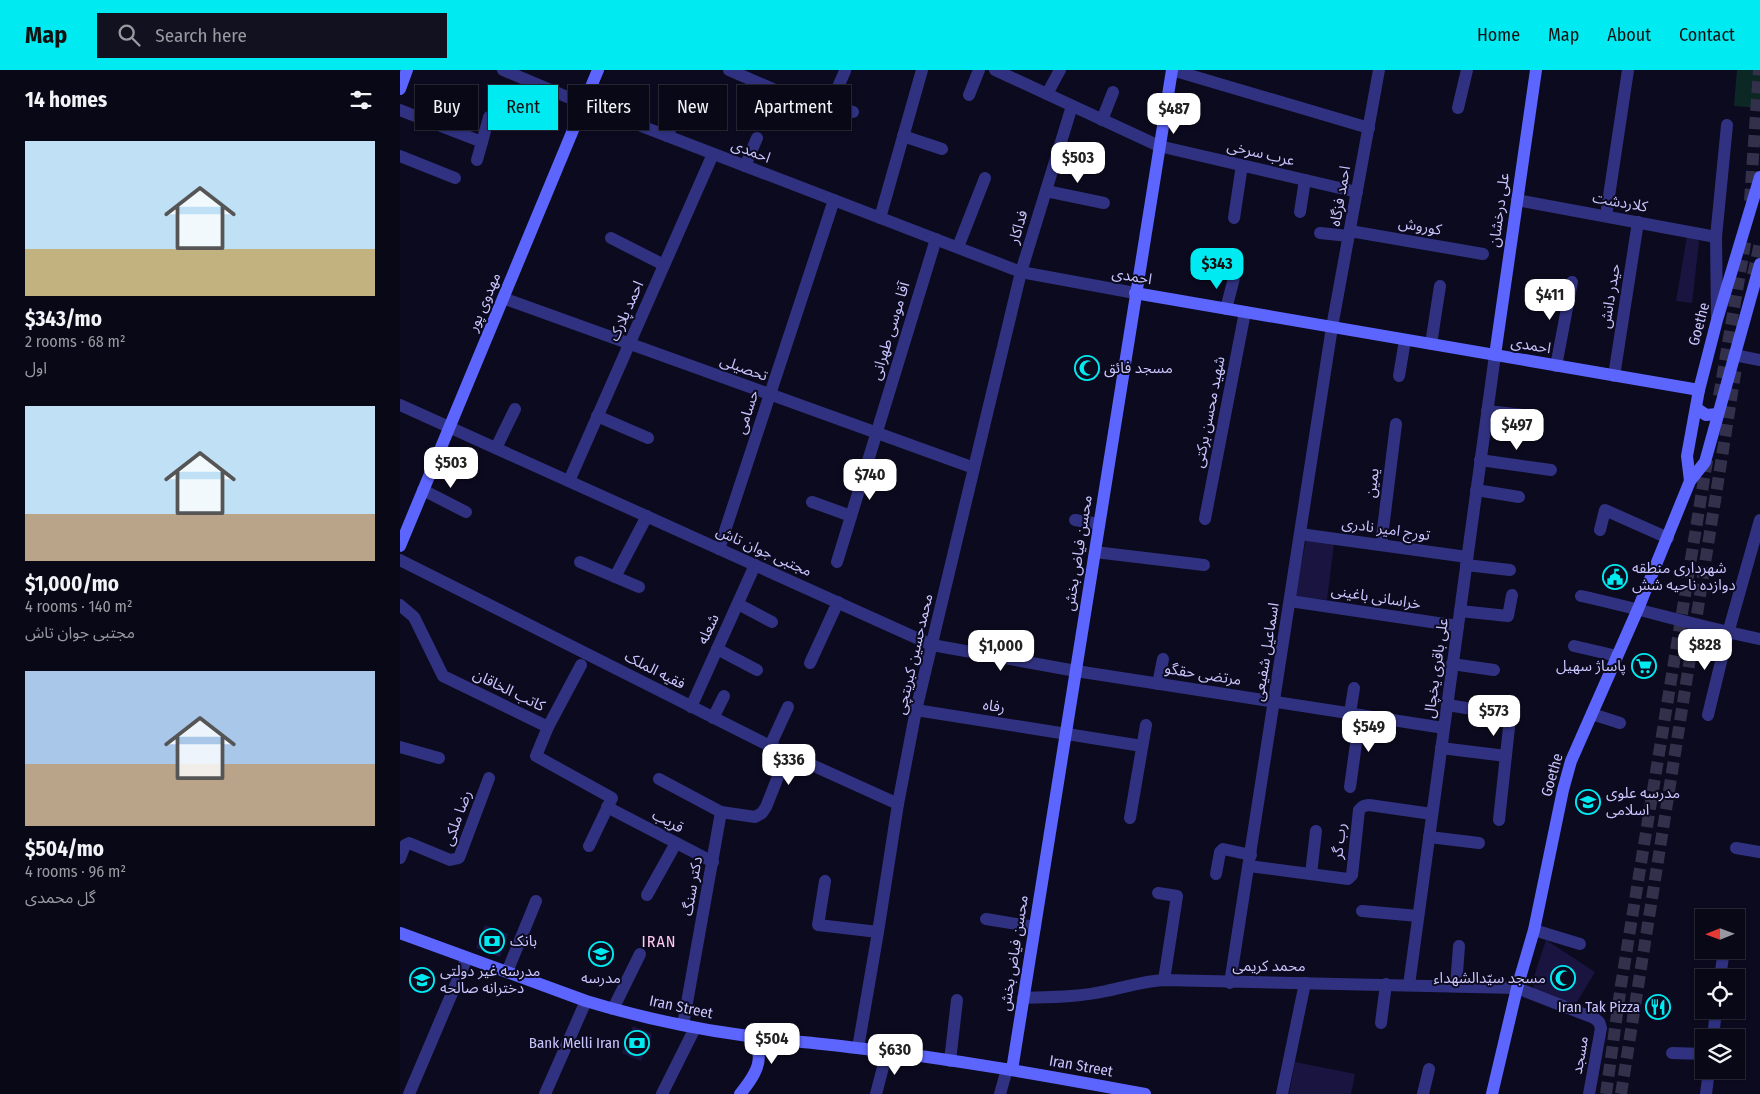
<!DOCTYPE html>
<meta charset="utf-8">
<style>
body{margin:0;font-family:"Fira Sans Condensed","Noto Sans Arabic",sans-serif;background:#12111f;color:#f1f3f6;height:100vh;display:flex;flex-direction:column;font-size:19px;white-space:nowrap}
*{box-sizing:border-box;margin:0}
p{font-size:16px;color:#999aa1}
.icon{flex:none;width:28px;height:28px;fill:none;stroke:currentColor;stroke-width:2;stroke-linecap:round;stroke-linejoin:round}
.map{position:relative;flex:1;overflow:hidden}
.panel{display:flex;flex-direction:column;background:#090816;width:400px}
.panel>*{flex:none}
.hud{position:absolute;left:15px;top:15px;width:475px;height:45px;display:flex;gap:10px}
.needle{width:32px;rotate:269deg}
.tools{position:absolute;left:1295px;top:839px;display:grid;gap:10px}
.tools a{display:grid;place-items:center;width:50px;height:50px;border-radius:0px;background:#090816;box-shadow:0 1px 4px #0004,0 0 0 1px #292935;font-size:25px}
.price{position:absolute;translate:-50% -42px;padding:0 11px;border-radius:10px;background:#fff;color:#222;font-size:16px;line-height:32px;filter:drop-shadow(0 1px 2px #0008)}
.price::after{content:'';position:absolute;left:50%;top:30px;width:15px;height:11px;margin-left:-8px;background:inherit;clip-path:polygon(0 0,100% 0,50% 100%)}
.price.current{background:#00eaf1;color:#111}
ul{padding:0;list-style:none}
li{display:grid;align-content:center;gap:10px;height:265px;padding:0 25px}
li span{display:grid;place-items:center;height:155px;border-radius:0px;color:#555}
li>.icon{margin-inline-start:auto}
span .icon{width:90px;height:90px;fill:#fffc;stroke-width:1}
li b{font-size:21px}
h2{display:flex;justify-content:space-between;align-items:center;height:60px;padding:0 25px;font-size:21px}
.pill{padding:0 18px;border-radius:0px;background:#090816;box-shadow:0 1px 4px #0004,0 0 0 1px #292935;font-size:18px;line-height:45px}
.pill.current{background:#00eaf1;color:#111}
header{display:flex;align-items:center;gap:30px;box-sizing:border-box;height:70px;padding:0 25px;background:#00eaf1;color:#111}
header strong{font-size:24px}
nav{display:flex;gap:28px;margin-inline-start:auto;font-size:18px}
.search{width:350px;height:45px;background:#12111f;display:flex;align-items:center;gap:12px;box-sizing:border-box;padding:0 18px;border-radius:0px;color:#999aa1;font-size:19px}
main{display:flex;flex:1;min-height:0}
.map>svg:first-child{display:block}
.green{fill:#0c2825}
.building{fill:#1a1440}
.lines{fill:none;stroke-linecap:round;stroke-linejoin:round}
.primary-tunnel{stroke:#32304b;stroke-width:12;stroke-dasharray:12 6;stroke-linecap:butt}
.street{stroke:#303281;stroke-width:12}
.secondary{stroke:#5d65ff;stroke-width:12}
.labels{text-anchor:middle;dominant-baseline:central;stroke-width:4;stroke-linejoin:round;paint-order:stroke}
.street-label{font-size:15px;fill:#c9c6ff;stroke:#0c0a1e}
.poi-label{font-size:15px;fill:#c9c6ff;stroke:#0c0a1e;text-anchor:start}
.neighbourhood-label{font-size:16px;letter-spacing:1px;fill:#ffc8ef;stroke:#0c0a1e}
</style>
<header>
<strong>Map</strong>
<div class="search"><svg class="icon" aria-label="search" viewBox="0 0 24 24"><circle cx="10" cy="10" r="6"/><path d="M15 15l6 6"/></svg>Search here</div>
<nav><a>Home</a><a>Map</a><a>About</a><a>Contact</a></nav>
</header>
<main>
<section class="panel">
<h2>14 homes<svg class="icon" aria-label="filters" viewBox="0 0 24 24"><path d="M4 7h16M4 17h16"/><circle cx="9" cy="7" r="2"/><circle cx="15" cy="17" r="2"/></svg></h2>
<ul>
<li><span style="background:linear-gradient(#bfe0f5 70%,#c2b280 0)"><svg class="icon" aria-label="home" viewBox="0 0 24 24"><path d="M3 11l9-7 9 7M6 9v11h12V9"/></svg></span><div><b>$343/mo</b><p>2 rooms · 68 m²</p><p>اول</p></div></li>
<li><span style="background:linear-gradient(#bfe0f5 70%,#b9a48a 0)"><svg class="icon" aria-label="home" viewBox="0 0 24 24"><path d="M3 11l9-7 9 7M6 9v11h12V9"/></svg></span><div><b>$1,000/mo</b><p>4 rooms · 140 m²</p><p>مجتبی جوان تاش</p></div></li>
<li><span style="background:linear-gradient(#a9c7e8 60%,#b9a48a 0)"><svg class="icon" aria-label="home" viewBox="0 0 24 24"><path d="M3 11l9-7 9 7M6 9v11h12V9"/></svg></span><div><b>$504/mo</b><p>4 rooms · 96 m²</p><p>گل محمدی</p></div></li>
</ul>
</section>
<div class="map">
<svg width="1360" height="1024" viewBox="0 0 1360 1024">
<rect width="100%" height="100%" fill="#0c0a1e"/>
<path class="green" d="M1337,0h23v38l-26,-2z"/>
<g class="building">
<path d="M1287,166h8l4,6 -7,61 -16,-2z"/>
<path d="M906,470l28,4 -7,56 -32,-4z"/>
<path d="M85,855l23,9 -8,23 -24,-9z"/>
<path d="M1146,870l49,32 -21,35 -38,-14 -4,-10z"/>
<path d="M233,956l19,8 -11,27 -19,-8z"/>
<path d="M895,992l60,12 -4,20h-62z"/>
</g>
<g class="lines">
<g class="primary-tunnel">
<path d="M1350,131l9,-131"/>
<path d="M1353,205l7,-32"/>
<path d="M1319,326l27,-158"/>
<path d="M1206,1024l15,-109 87,-530"/>
<path d="M1221,1024l115,-726"/>
</g>
<g class="street">
<path d="M103,0l81,34 437,168 114,21"/>
<path d="M329,0l83,36 18,-1 23,7"/>
<path d="M595,0l164,76 198,46"/>
<path d="M772,0l197,58"/>
<path d="M647,24l13,-24"/>
<path d="M569,25l10,-25"/>
<path d="M430,35l15,-34"/>
<path d="M1058,38l9,-38"/>
<path d="M0,40l82,32"/>
<path d="M702,50l11,-28"/>
<path d="M267,66l12,-25"/>
<path d="M503,66l39,13"/>
<path d="M0,86l55,22"/>
<path d="M77,90l12,-43"/>
<path d="M345,96l12,-28"/>
<path d="M646,121l58,12"/>
<path d="M1117,130l199,37"/>
<path d="M900,142l5,-32"/>
<path d="M1206,146l22,-146"/>
<path d="M480,148l42,-148"/>
<path d="M834,148l8,-53"/>
<path d="M950,161l133,23"/>
<path d="M920,163l29,3"/>
<path d="M211,168l53,27"/>
<path d="M558,177l27,-69"/>
<path d="M103,228l471,170"/>
<path d="M826,239l8,-31"/>
<path d="M1317,247l-1,-80 11,-112"/>
<path d="M1031,274l9,-58"/>
<path d="M1334,285l26,5"/>
<path d="M1156,296l16,-84"/>
<path d="M999,306l6,-36"/>
<path d="M1214,306l24,-154"/>
<path d="M0,335l532,240 144,26 368,57"/>
<path d="M1087,341l45,5"/>
<path d="M197,346l51,22"/>
<path d="M96,378l19,-39"/>
<path d="M1080,390l71,10"/>
<path d="M169,411l144,-327"/>
<path d="M23,420l43,22"/>
<path d="M1076,420l43,7"/>
<path d="M412,432l39,14"/>
<path d="M805,449l40,-207"/>
<path d="M675,450l24,4"/>
<path d="M1200,460l5,-20 63,28"/>
<path d="M900,464l167,23"/>
<path d="M981,475l15,-121"/>
<path d="M319,479l115,-349"/>
<path d="M695,482l109,13"/>
<path d="M0,490l370,186 128,58"/>
<path d="M180,492l59,25"/>
<path d="M437,492l99,-323"/>
<path d="M1066,495l44,5"/>
<path d="M215,507l32,-61"/>
<path d="M1181,526c60,13 119,31 179,43"/>
<path d="M890,531l168,25"/>
<path d="M338,534l34,18"/>
<path d="M0,535l14,12 29,59 105,51 -12,29 76,42 -23,48"/>
<path d="M1060,541l48,5 4,-21"/>
<path d="M1174,576l43,10"/>
<path d="M317,579l40,21"/>
<path d="M410,593l28,-61"/>
<path d="M1052,594l42,6"/>
<path d="M758,614l5,-25"/>
<path d="M1047,635l58,9 5,4 -11,102"/>
<path d="M291,637l64,-142"/>
<path d="M516,640l226,36"/>
<path d="M950,643l4,-25"/>
<path d="M1192,644l28,9"/>
<path d="M1308,645l20,-82 32,-113"/>
<path d="M313,648l11,-22"/>
<path d="M148,657l33,-62"/>
<path d="M370,676l18,-39"/>
<path d="M0,677l39,11"/>
<path d="M1041,678l65,8"/>
<path d="M259,709l62,33 34,5 7,-4 4,-6 21,-53"/>
<path d="M950,717l10,-72"/>
<path d="M207,737l106,55"/>
<path d="M730,748l16,-93"/>
<path d="M1029,767l50,6"/>
<path d="M1336,778l24,4"/>
<path d="M0,788l5,-13 4,-2 41,17 9,-2 30,-80"/>
<path d="M849,796l99,13 4,-4 7,-65c3,-4 6,-5 10,-5l63,9"/>
<path d="M816,804l4,-22 3,-3 28,6"/>
<path d="M911,804l5,-43"/>
<path d="M425,811l-7,44 60,7"/>
<path d="M758,823l19,3 -13,84"/>
<path d="M247,825l29,-52"/>
<path d="M962,841l56,5"/>
<path d="M1328,848v-2"/>
<path d="M586,849l49,8"/>
<path d="M1134,860l46,14"/>
<path d="M107,902l29,-71"/>
<path d="M1320,908l4,-28"/>
<path d="M830,913l102,-656 47,-257"/>
<path d="M1009,915l86,-630"/>
<path d="M1056,916l3,-40"/>
<path d="M623,928c28,-1 56,-1 83,-7 20,-4 38,-10 58,-11l353,8 77,30 5,4 2,6 -12,66"/>
<path d="M213,939l27,-55"/>
<path d="M981,953l5,-39"/>
<path d="M283,955l38,-213"/>
<path d="M1313,968l3,-28"/>
<path d="M458,978l20,-116 20,-128 18,-94 105,-438 51,-166"/>
<path d="M1272,983l32,1"/>
<path d="M550,991l7,-61"/>
<path d="M9,1024l58,-136"/>
<path d="M145,1024l41,-93"/>
<path d="M262,1024l33,-66"/>
<path d="M476,1024l11,-42"/>
<path d="M600,1024l7,-25"/>
<path d="M882,1024l23,-111"/>
<path d="M1023,1024l6,-25"/>
<path d="M1306,1024l3,-24"/>
</g>
<g class="secondary">
<path d="M0,19l7,-19"/>
<path d="M735,223l564,97"/>
<path d="M1095,285l41,-285"/>
<path d="M1296,338l10,7 12,-1"/>
<path d="M1290,411l-3,-25 12,-66 18,-70 43,-143"/>
<path d="M0,476l198,-476"/>
<path d="M0,863l186,68c53,16 108,28 162,35 37,5 73,7 109,12 97,11 192,28 288,46"/>
<path d="M612,1000l160,-1000"/>
<path d="M340,1024c9,-11 24,-30 17,-45 -2,-5 -7,-9 -10,-13"/>
<path d="M1092,1024l25,-106 17,-58 29,-140 8,-29 67,-152 52,-128 15,-19 55,-198"/>
</g>
</g>
<defs>
<symbol id="mosque-ring" viewBox="-11 -11 22 22"><circle r="9.5" fill="#0c0a1e" stroke="#00eaf1" stroke-width="1.5"/><path d="M3.5-4.9A6 6 0 1 0 3.5 4.9A5 5 0 1 1 3.5-4.9Z" fill="#00eaf1"/></symbol>
<symbol id="civic-ring" viewBox="-11 -11 22 22"><circle r="9.5" fill="#0c0a1e" stroke="#00eaf1" stroke-width="1.5"/><path d="M-.6-6.5H3V-4.5H.6V-3L4-1V1h2V6H-6V1h2V-1L-.6-3ZM-1.2 2.5V6h2.4V2.5Z" fill="#00eaf1"/></symbol>
<symbol id="supermarket-ring" viewBox="-11 -11 22 22"><circle r="9.5" fill="#0c0a1e" stroke="#00eaf1" stroke-width="1.5"/><path d="M-6-5.5h2.5l.6 2H6L4.5 2H-2.5L-4.4-4H-6ZM-1.5 3.2a1.3 1.3 0 1 0 .1 0ZM3 3.2a1.3 1.3 0 1 0 .1 0Z" fill="#00eaf1"/></symbol>
<symbol id="school-ring" viewBox="-11 -11 22 22"><circle r="9.5" fill="#0c0a1e" stroke="#00eaf1" stroke-width="1.5"/><path d="M0-5L7-2L0 1L-7-2ZM-4 1L0 2.5L4 1V4Q0 6-4 4Z" fill="#00eaf1"/></symbol>
<symbol id="bank-ring" viewBox="-11 -11 22 22"><circle r="9.5" fill="#0c0a1e" stroke="#00eaf1" stroke-width="1.5"/><path d="M-6-4H6V4H-6ZM0-2.3a2.3 2.3 0 1 0 0 4.6a2.3 2.3 0 1 0 0-4.6Z" fill="#00eaf1"/></symbol>
<symbol id="restaurant-ring" viewBox="-11 -11 22 22"><circle r="9.5" fill="#0c0a1e" stroke="#00eaf1" stroke-width="1.5"/><path d="M-5-6h1v4h1v-4h1v4h1v-4h1v5L-1.5 .5V6h-2V.5L-5-1ZM5-6V6H3V1.5H1.5Q1.5-4 5-6Z" fill="#00eaf1"/></symbol>
</defs>
<g fill-rule="evenodd">
<use href="#mosque-ring" x="673" y="284" width="28" height="28"/>
<use href="#civic-ring" x="1201" y="493" width="28" height="28"/>
<use href="#supermarket-ring" x="1230" y="582" width="28" height="28"/>
<use href="#school-ring" x="1174" y="718" width="28" height="28"/>
<use href="#bank-ring" x="78" y="857" width="28" height="28"/>
<use href="#school-ring" x="187" y="870" width="28" height="28"/>
<use href="#mosque-ring" x="1149" y="894" width="28" height="28"/>
<use href="#school-ring" x="8" y="896" width="28" height="28"/>
<use href="#restaurant-ring" x="1244" y="923" width="28" height="28"/>
<use href="#bank-ring" x="223" y="959" width="28" height="28"/>
</g>
<g class="labels">
<g class="street-label">
<text transform="translate(351 81) rotate(21)">احمدی</text>
<text transform="translate(861 83) rotate(13)">عرب سرخی</text>
<text transform="translate(940 126) rotate(-80)">احمد فزگاه</text>
<text transform="translate(1220 132) rotate(10)">کلاردشت</text>
<text transform="translate(1099 140) rotate(-82)">علی درخشان</text>
<text transform="translate(1020 156) rotate(10)">کوروش</text>
<text transform="translate(618 157) rotate(-73)">فداکار</text>
<text transform="translate(732 206) rotate(10)">احمدی</text>
<text transform="translate(1210 226) rotate(-81)">حیدر دانش</text>
<text transform="translate(84 232) rotate(-67)">مهدوی پور</text>
<text transform="translate(226 241) rotate(-66)">احمد پلارک</text>
<text transform="translate(1299 254) rotate(-75)">Goethe</text>
<text transform="translate(490 261) rotate(-73)">آقا موسی طهرانی</text>
<text transform="translate(1131 275) rotate(10)">احمدی</text>
<text transform="translate(344 298) rotate(20)">تحصیلی</text>
<text transform="translate(347 342) rotate(-72)">حسامی</text>
<text transform="translate(809 342) rotate(-79)">شهید محسن برکتی</text>
<text transform="translate(972 413) rotate(-83)">یمین</text>
<text transform="translate(986 459) rotate(8)">تورج امیر نادری</text>
<text transform="translate(364 481) rotate(24)">مجتبی جوان تاش</text>
<text transform="translate(678 483) rotate(-81)">محسن فیاض بخش</text>
<text transform="translate(976 527) rotate(9)">خراسانی باغینی</text>
<text transform="translate(308 559) rotate(-65)">شعله</text>
<text transform="translate(866 582) rotate(-81)">اسماعیل شفیعی</text>
<text transform="translate(514 584) rotate(-77)">محمدحسین کبریتچی</text>
<text transform="translate(1036 598) rotate(-82)">علی باقری یخچال</text>
<text transform="translate(255 600) rotate(27)">فقیه الملک</text>
<text transform="translate(803 604) rotate(9)">مرتضی حقگو</text>
<text transform="translate(109 620) rotate(26)">کاتب الخاقان</text>
<text transform="translate(594 636) rotate(9)">رفاه</text>
<text transform="translate(1152 705) rotate(-74)">Goethe</text>
<text transform="translate(57 748) rotate(-70)">رضا ملکی</text>
<text transform="translate(268 751) rotate(28)">قریب</text>
<text transform="translate(939 771) rotate(-84)">رب گر</text>
<text transform="translate(292 816) rotate(-80)">دکتر سنگ</text>
<text transform="translate(614 883) rotate(-81)">محسن فیاض بخش</text>
<text x="869" y="896">محمد کریمی</text>
<text transform="translate(281 937) rotate(12)">Iran Street</text>
<text transform="translate(1180 985) rotate(-80)">مسجد</text>
<text transform="translate(681 996) rotate(10)">Iran Street</text>
</g>
<g class="poi-label">
<text x="704" y="298">مسجد فائق</text>
<text x="1232" y="498">شهرداری منطقه<tspan x="1232" dy="17">دوازده ناحیه شش</tspan></text>
<text x="1226" y="596" text-anchor="end">پاساژ سهیل</text>
<text x="1206" y="723">مدرسه علوی<tspan x="1206" dy="17">اسلامی</tspan></text>
<text x="110" y="871">بانک</text>
<text x="40" y="901">مدرسه غیر دولتی<tspan x="40" dy="17">دخترانه صالحه</tspan></text>
<text x="201" y="908" text-anchor="middle">مدرسه</text>
<text x="1146" y="908" text-anchor="end">مسجد سیّدالشهداء</text>
<text x="1240" y="937" text-anchor="end">Iran Tak Pizza</text>
<text x="220" y="973" text-anchor="end">Bank Melli Iran</text>
</g>
<g class="neighbourhood-label">
<text x="259" y="871">IRAN</text>
</g>
</g>
</svg>
<div class="tools">
<a><svg class="needle" viewBox="-14 -14 28 28"><path d="M0-13l5 13h-10z" fill="#e53935"/><path d="M0 13l5-13h-10z" fill="#999aa1"/></svg></a>
<a><svg class="icon" aria-label="locate" viewBox="0 0 24 24"><circle cx="12" cy="12" r="6"/><path d="M12 2v4M12 18v4M2 12h4M18 12h4"/></svg></a>
<a><svg class="icon" aria-label="layers" viewBox="0 0 24 24"><path d="M12 4l9 5-9 5-9-5zM3 14l9 5 9-5"/></svg></a>
</div>
<b class="price" style="left:774px;top:65px">$487</b>
<b class="price" style="left:678px;top:114px">$503</b>
<b class="price current" style="left:817px;top:220px">$343</b>
<b class="price" style="left:1150px;top:251px">$411</b>
<b class="price" style="left:1117px;top:381px">$497</b>
<b class="price" style="left:51px;top:419px">$503</b>
<b class="price" style="left:470px;top:431px">$740</b>
<b class="price" style="left:1305px;top:601px">$828</b>
<b class="price" style="left:601px;top:602px">$1,000</b>
<b class="price" style="left:1094px;top:667px">$573</b>
<b class="price" style="left:969px;top:683px">$549</b>
<b class="price" style="left:389px;top:716px">$336</b>
<b class="price" style="left:372px;top:995px">$504</b>
<b class="price" style="left:495px;top:1006px">$630</b>
<div class="hud">
<a class="pill">Buy</a>
<a class="pill current">Rent</a>
<a class="pill">Filters</a>
<a class="pill">New</a>
<a class="pill">Apartment</a>
</div>
</div>
</main>
